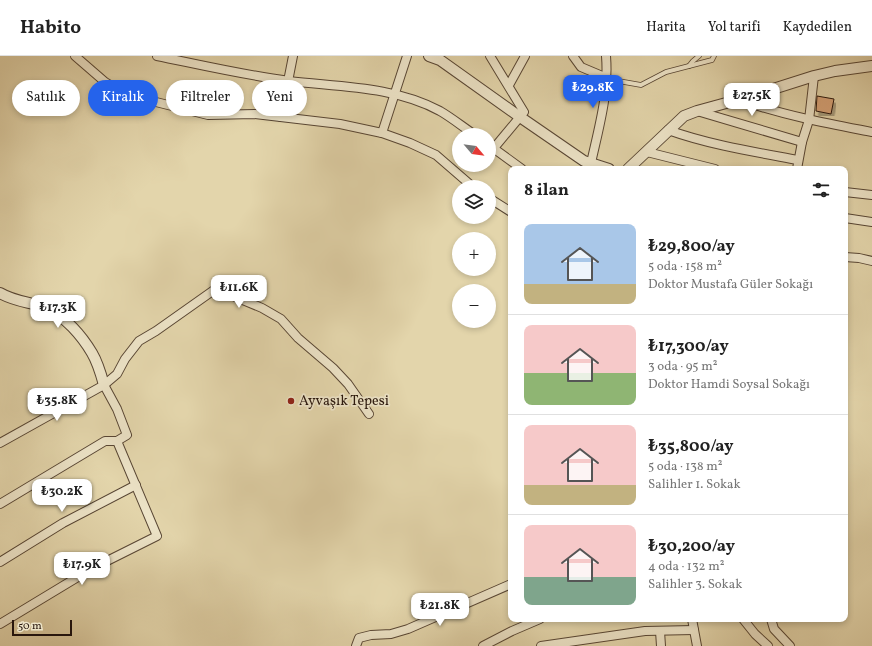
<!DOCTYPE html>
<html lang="tr">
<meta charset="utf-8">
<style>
body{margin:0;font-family:Vollkorn,serif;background:#f6f6f6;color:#222;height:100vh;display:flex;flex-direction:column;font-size:15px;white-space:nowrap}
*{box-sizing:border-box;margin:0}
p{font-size:13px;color:#767676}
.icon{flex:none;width:22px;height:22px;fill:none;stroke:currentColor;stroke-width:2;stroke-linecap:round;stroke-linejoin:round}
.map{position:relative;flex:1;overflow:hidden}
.side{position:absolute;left:508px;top:110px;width:340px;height:456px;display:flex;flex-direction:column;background:#fff;border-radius:8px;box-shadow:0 2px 6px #0003}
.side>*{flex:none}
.hud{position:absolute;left:12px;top:24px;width:380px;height:36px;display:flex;gap:8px}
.needle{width:26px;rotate:119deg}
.fabs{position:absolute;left:452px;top:72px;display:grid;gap:8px}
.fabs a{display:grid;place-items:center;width:44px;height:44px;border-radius:50%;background:#fff;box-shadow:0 2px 6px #0003;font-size:20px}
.scale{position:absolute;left:12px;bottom:10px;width:60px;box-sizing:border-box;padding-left:4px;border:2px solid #29170d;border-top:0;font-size:11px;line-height:14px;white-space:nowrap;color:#29170d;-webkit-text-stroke:3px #ede4c8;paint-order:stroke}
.price{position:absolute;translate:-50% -34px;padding:0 9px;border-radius:8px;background:#fff;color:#222;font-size:13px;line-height:26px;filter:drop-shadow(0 1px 2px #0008)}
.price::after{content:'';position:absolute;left:50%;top:24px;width:12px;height:9px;margin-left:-6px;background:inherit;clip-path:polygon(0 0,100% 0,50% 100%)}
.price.selected{background:#2563eb;color:#fff}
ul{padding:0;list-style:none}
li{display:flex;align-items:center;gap:12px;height:100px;padding:0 16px}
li+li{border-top:1px solid #e0e0e0}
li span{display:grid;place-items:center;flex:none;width:112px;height:80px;border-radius:8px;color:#555}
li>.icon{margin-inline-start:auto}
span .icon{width:48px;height:48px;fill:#fffc;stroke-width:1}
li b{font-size:17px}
h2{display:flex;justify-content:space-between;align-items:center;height:48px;padding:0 16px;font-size:17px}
.chip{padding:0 14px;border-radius:18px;background:#fff;box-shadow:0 2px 6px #0003;font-size:14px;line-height:36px}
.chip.selected{background:#2563eb;color:#fff}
header{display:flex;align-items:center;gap:24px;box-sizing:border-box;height:56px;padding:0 20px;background:#fff;border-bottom:1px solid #e0e0e0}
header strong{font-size:19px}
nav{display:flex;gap:22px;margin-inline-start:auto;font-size:14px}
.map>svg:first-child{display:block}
.building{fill:#d8a479;stroke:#29170d;filter:url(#shadow)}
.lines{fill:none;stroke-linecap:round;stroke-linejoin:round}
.service-casing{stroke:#584634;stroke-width:5.5}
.minor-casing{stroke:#584634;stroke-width:10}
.tertiary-casing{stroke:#584634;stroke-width:12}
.service{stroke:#ede4c8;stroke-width:4}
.minor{stroke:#ede4c8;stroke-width:8}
.tertiary{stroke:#ede4c8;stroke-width:10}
.poi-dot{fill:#8f2418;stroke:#ede4c8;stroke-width:1.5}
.labels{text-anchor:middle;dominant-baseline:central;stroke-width:3.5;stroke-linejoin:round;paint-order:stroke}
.poi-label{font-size:14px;fill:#29170d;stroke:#ede4c8;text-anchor:start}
</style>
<header>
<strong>Habito</strong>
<nav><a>Harita</a><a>Yol tarifi</a><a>Kaydedilen</a></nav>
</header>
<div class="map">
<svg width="872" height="590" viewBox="0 0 872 590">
<defs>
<filter id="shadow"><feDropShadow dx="2.5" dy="4.5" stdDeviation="0" flood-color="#0004"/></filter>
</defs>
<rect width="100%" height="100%" fill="#e3d5ab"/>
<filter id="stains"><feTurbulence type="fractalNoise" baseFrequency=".005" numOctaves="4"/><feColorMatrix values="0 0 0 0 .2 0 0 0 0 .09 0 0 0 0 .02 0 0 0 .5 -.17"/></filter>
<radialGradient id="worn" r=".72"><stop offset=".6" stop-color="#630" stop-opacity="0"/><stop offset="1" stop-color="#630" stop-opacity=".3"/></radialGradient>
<path class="building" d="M817,40l17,3 -3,15 -15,-3z"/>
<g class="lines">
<defs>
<g id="service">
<path d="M689,10l4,-5 6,-5"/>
<path d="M607,23l34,6 25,-13 46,-12 2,-4"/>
</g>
<g id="minor">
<path d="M75,0l30,26 15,9 32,10 56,14 47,-1 85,10 42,9 28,10 26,12 37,32"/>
<path d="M157,0c44,9 87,19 132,25 50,6 105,5 151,30 12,7 23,16 35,24"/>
<path d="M490,0l34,56 -30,36"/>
<path d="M573,0l8,11 26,11"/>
<path d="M509,29l16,-29"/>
<path d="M748,41l4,7c40,13 79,20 120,28"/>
<path d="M697,55l105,31"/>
<path d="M281,61l12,-61"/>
<path d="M668,74c42,15 87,22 130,30"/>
<path d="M382,77l25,-77"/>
<path d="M489,89l33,24"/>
<path d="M647,96l68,17"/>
<path d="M591,107c8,-36 18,-70 15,-107"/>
<path d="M797,113l5,-27 7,-22 5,-44"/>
<path d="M845,136l27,3"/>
<path d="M489,142l22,14"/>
<path d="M845,162l27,4"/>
<path d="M845,201l14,1 13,3"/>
<path d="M0,387l104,-58 13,-11 8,-15 14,-18 17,-10 58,-41 19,6 29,12 19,11 17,19 35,30 15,16 21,30"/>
<path d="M0,448l105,-63h12"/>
<path d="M0,506l63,-39 73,-38"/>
<path d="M692,563l5,27"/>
<path d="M743,563l12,15 13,12"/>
<path d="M771,563l3,10 16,17"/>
<path d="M0,568l91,-55 66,-33 -40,-95 10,-6 -10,-26 -13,-24"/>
<path d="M660,575l1,15"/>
<path d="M356,590l3,-8 12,-3 20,-1 17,-5 103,-45"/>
<path d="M483,590l29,-15 28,-12"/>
<path d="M541,590l104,-15 49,-1"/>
</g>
<g id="tertiary">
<path d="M429,0l11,4 80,57 64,44 25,8"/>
<path d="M628,113l56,-53 13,-5 51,-14 66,-21 21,-5 37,-5"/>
<path d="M0,237c15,9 31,9 46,15 19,8 36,28 46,45 6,10 9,21 12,32"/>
</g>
</defs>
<use href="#service" class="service-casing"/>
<use href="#minor" class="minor-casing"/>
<use href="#tertiary" class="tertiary-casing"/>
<use href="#service" class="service"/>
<use href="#minor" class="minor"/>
<use href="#tertiary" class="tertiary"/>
</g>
<circle class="poi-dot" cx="291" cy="345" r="4"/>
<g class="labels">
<g class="poi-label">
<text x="299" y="345">Ayvaşık Tepesi</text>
</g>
</g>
<rect width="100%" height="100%" filter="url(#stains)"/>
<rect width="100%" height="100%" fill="url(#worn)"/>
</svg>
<div class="fabs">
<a><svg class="needle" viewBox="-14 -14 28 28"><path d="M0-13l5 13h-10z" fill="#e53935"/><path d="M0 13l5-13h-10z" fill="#767676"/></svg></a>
<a><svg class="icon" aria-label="layers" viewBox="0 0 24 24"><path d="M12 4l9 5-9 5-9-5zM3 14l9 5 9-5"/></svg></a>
<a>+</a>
<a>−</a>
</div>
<div class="scale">50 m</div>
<b class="price selected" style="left:593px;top:53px">₺29.8K</b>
<b class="price" style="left:752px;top:61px">₺27.5K</b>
<b class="price" style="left:239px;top:253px">₺11.6K</b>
<b class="price" style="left:58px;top:273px">₺17.3K</b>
<b class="price" style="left:57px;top:366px">₺35.8K</b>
<b class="price" style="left:62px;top:457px">₺30.2K</b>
<b class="price" style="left:82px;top:530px">₺17.9K</b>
<b class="price" style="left:440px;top:571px">₺21.8K</b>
<div class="hud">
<a class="chip">Satılık</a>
<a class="chip selected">Kiralık</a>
<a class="chip">Filtreler</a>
<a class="chip">Yeni</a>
</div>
<section class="side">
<h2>8 ilan<svg class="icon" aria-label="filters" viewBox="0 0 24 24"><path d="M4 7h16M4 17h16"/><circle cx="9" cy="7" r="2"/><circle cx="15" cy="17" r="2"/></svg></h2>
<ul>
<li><span style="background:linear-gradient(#a9c7e8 75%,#c2b280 0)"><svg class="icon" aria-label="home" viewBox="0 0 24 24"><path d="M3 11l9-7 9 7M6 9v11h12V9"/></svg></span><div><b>₺29,800/ay</b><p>5 oda · 158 m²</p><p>Doktor Mustafa Güler Sokağı</p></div></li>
<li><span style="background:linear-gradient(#f6c9c9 60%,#8fb573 0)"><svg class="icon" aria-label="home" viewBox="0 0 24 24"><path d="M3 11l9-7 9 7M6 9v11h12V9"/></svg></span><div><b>₺17,300/ay</b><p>3 oda · 95 m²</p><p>Doktor Hamdi Soysal Sokağı</p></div></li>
<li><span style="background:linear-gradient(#f6c9c9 75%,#c2b280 0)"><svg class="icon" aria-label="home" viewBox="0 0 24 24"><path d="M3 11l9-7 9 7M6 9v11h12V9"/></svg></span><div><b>₺35,800/ay</b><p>5 oda · 138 m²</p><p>Salihler 1. Sokak</p></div></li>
<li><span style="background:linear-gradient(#f6c9c9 65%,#7fa58c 0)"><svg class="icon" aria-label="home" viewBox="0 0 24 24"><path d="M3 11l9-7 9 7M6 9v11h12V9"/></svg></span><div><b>₺30,200/ay</b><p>4 oda · 132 m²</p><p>Salihler 3. Sokak</p></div></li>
</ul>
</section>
</div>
